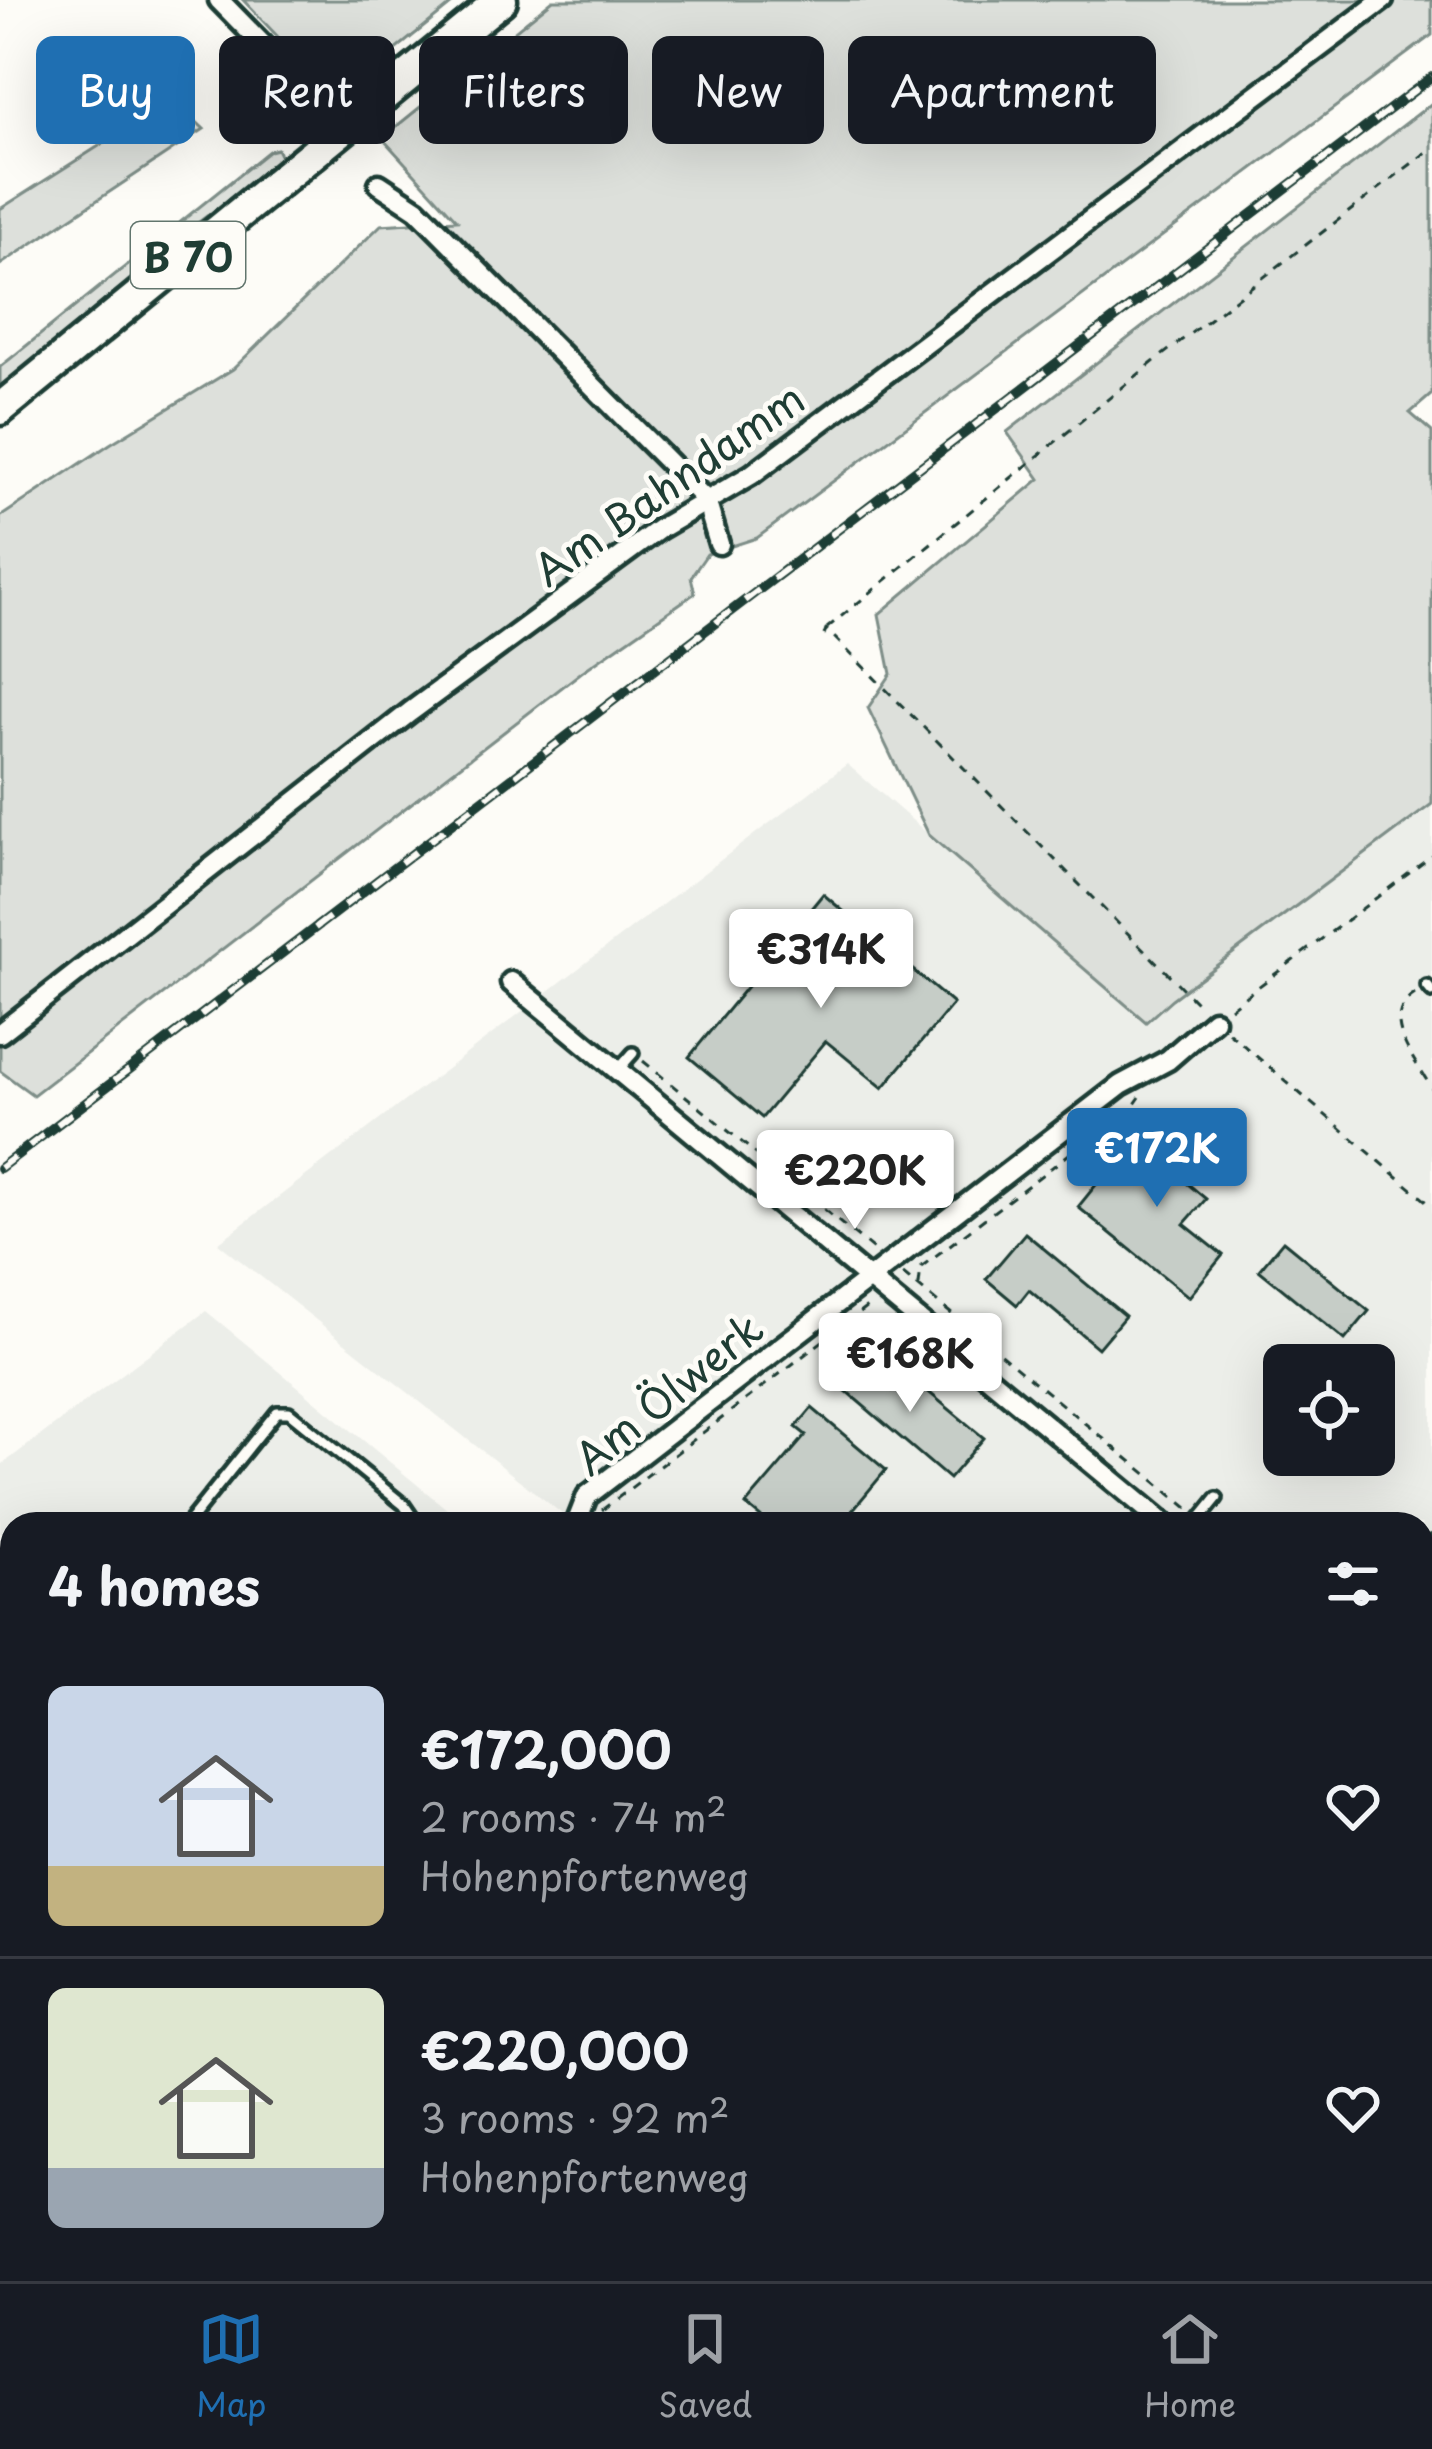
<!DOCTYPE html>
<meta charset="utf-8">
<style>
body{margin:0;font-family:"Playpen Sans",sans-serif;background:#242831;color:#f1f3f6;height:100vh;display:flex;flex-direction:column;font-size:45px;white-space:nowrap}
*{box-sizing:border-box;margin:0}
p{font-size:39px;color:#9ea1a6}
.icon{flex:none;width:66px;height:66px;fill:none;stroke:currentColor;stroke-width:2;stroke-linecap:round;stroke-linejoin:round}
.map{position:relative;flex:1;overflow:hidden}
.side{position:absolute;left:0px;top:1512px;width:1434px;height:771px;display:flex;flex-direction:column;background:#171b24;border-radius:36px 36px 0 0;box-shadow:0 12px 48px #0002}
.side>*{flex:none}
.banner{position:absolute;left:36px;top:36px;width:1362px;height:108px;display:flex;gap:24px}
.tools{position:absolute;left:1263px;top:1344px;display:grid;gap:24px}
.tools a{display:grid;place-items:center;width:132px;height:132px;border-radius:18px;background:#171b24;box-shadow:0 12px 48px #0002;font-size:60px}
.price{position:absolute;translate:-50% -102px;padding:0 27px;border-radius:12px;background:#fff;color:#222;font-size:39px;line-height:78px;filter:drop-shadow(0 3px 6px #0008)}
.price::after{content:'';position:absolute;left:50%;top:72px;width:36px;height:27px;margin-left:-18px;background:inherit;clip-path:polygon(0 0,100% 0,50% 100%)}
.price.selected{background:#1f6fb2;color:#fff}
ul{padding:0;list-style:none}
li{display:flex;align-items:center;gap:36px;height:300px;padding:0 48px}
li+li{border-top:3px solid #363941}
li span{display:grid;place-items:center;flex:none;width:336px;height:240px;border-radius:18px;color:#555}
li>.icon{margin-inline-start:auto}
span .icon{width:144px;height:144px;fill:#fffc;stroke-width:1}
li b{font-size:51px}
h2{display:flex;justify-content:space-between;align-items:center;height:144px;padding:0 48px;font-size:51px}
.chip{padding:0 42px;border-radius:18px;background:#171b24;box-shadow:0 12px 48px #0002;font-size:42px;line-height:108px}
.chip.selected{background:#1f6fb2;color:#fff}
.menu{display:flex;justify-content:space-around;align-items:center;height:168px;border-top:3px solid #363941;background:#171b24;font-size:33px;color:#9ea1a6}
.menu a{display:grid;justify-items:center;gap:6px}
.menu .selected{color:#1f6fb2}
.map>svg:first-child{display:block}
.built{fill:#eceee9;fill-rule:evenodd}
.green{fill:#dde0db;stroke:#7e8e88;stroke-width:3}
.building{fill:#c6cdc7;stroke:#1f3d34;stroke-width:3}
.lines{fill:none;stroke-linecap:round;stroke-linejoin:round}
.lane-casing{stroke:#1f3d34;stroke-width:18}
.street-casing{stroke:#1f3d34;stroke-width:27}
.secondary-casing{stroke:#1f3d34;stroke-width:36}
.primary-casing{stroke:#1f3d34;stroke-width:39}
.path{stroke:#1f3d34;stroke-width:3;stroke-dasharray:9 9;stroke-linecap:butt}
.lane{stroke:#fdfcf7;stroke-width:9}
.street{stroke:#fdfcf7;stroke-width:18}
.secondary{stroke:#fdfcf7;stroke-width:27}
.primary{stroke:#fdfcf7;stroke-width:30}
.rail-casing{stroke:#1f3d34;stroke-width:10}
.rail{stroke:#fdfcf7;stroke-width:6;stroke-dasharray:18;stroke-linecap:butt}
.labels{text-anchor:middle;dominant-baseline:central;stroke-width:10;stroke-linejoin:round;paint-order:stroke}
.shield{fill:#fdfcf7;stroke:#62766e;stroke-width:3}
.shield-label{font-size:39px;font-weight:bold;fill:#1f3d34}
.street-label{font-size:42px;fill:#1f3d34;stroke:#fdfcf7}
</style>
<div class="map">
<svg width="1432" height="2281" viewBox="0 0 1432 2281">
<rect width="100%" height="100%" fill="#fdfcf7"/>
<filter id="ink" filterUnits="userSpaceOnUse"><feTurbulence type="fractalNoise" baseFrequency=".00833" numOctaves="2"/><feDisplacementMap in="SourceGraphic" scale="24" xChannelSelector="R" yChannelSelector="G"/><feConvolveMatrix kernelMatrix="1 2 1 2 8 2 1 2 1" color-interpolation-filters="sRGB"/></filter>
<g filter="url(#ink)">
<g class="built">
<path d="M847,764l299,258 26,-23 260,-195v880l-10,6v-166h-847l-357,-281zM1284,1365h90v90h-90z"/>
<path d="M206,1311l259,213h-453v189l-12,-10v-237z"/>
</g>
<g class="green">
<path d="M243,0h214l-121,98z"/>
<path d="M553,0h879v35l-675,503 -50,16 -16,23 4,16 -112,78 -550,424 -33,-24v-554l110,-73 123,-75 148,-144 76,-5 -75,-82z"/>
<path d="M173,99l31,30 -204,136v-56z"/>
<path d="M1432,103v291l-22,19 22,19v372l-260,195 -26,23 -217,-187 -61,-127 23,-34 -12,-60 161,-135 -33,-47z"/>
<path d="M277,149l5,10 -87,66 -195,163v-21l269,-216z"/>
<path d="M12,1739v429l-12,-8v-411z"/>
<path d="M1432,1780v501h-951l7,-10h934v-486z"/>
<path d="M12,2199v72h306l4,10h-322v-64z"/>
</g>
<g class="building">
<path d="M823,894l130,110 -70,84 -57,-47 -64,77 -73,-61z"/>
<path d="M1162,1123l45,39 -19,22 18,15 -22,25 39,31 -34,42 -111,-90 34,-42 9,7z"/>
<path d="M1025,1233l100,83 -27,32 -69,-58 -12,15 -31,-26z"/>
<path d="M1283,1241l86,70 -24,29 -86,-70z"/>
<path d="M842,1351l51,40 14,-17 77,64 -35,41 -124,-106z"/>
<path d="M812,1408l74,62 -45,54h-72l-23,-19 60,-70 -10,-8z"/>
</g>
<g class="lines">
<defs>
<g id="lane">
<path d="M1427,986l5,6"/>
<path d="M618,1070l15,-17"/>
<path d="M187,1524l90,-112h12l115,93 13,19"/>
<path d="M1196,1524l21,-26"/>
<path d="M1422,1547l10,-5"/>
</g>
<g id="street">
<path d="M219,0l49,50 24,53"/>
<path d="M379,184l38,25 289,291 13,44"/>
<path d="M511,982l654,542"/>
<path d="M0,1033l410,-321 249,-183 92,-54 632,-475"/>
<path d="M576,1524l11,-28 534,-411 47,-25 46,-40"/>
</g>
<g id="secondary">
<path d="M1422,1760l10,-6"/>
<path d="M442,2281l6,-10"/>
</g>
<path id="primary" d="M0,409l501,-409"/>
</defs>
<use href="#lane" class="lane-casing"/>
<use href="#street" class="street-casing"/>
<use href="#secondary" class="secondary-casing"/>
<use href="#primary" class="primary-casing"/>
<g class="path">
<path d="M827,628l329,-268 276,-212"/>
<path d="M824,635l2,-6 373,376"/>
<path d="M1415,994c-38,24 1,66 17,95"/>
<path d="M1230,1008l202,-152"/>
<path d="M1228,1032l204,174"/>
<path d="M643,1061l234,192"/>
<path d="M903,1274l285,234"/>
<path d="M919,1285l2,-18 214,-163 5,-7"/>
<path d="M602,1510l269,-206"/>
<path d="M1422,1701l10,-6"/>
<path d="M384,2271l2,10"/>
<path d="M1191,2271l6,10"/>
<path d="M471,2280l7,-9"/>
</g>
<use href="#lane" class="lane"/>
<use href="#street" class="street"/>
<use href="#secondary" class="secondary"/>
<use href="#primary" class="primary"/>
<defs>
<path id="rail" d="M0,1168l1432,-1091"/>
</defs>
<use href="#rail" class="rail-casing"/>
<use href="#rail" class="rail"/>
</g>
</g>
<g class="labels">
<rect class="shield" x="131" y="222" width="114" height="66" rx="9"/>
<g class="shield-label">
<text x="188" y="255">B 70</text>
</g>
<g class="street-label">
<text transform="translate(668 483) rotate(-35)">Am Bahndamm</text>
<text transform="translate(667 1392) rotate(-39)">Am Ölwerk</text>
</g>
</g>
</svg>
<div class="tools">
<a><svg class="icon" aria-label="locate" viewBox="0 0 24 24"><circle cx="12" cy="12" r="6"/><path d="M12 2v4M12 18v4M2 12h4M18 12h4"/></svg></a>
</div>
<b class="price" style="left:821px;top:1011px">€314K</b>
<b class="price selected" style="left:1157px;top:1210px">€172K</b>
<b class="price" style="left:855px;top:1232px">€220K</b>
<b class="price" style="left:910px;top:1415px">€168K</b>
<div class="banner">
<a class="chip selected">Buy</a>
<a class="chip">Rent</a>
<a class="chip">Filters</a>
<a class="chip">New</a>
<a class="chip">Apartment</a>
</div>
<section class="side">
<h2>4 homes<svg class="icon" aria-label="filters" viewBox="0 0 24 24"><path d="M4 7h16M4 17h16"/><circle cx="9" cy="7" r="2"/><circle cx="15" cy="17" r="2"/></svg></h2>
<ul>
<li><span style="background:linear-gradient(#c9d6e8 75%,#c2b280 0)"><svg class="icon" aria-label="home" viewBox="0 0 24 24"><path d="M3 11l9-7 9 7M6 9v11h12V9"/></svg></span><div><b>€172,000</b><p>2 rooms · 74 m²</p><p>Hohenpfortenweg</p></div><svg class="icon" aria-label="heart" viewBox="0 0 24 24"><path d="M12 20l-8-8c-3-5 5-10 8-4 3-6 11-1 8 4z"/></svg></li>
<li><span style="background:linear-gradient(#dfe7d0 75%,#9aa5b1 0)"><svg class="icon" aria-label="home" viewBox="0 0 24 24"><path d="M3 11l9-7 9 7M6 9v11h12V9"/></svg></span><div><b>€220,000</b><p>3 rooms · 92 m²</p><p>Hohenpfortenweg</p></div><svg class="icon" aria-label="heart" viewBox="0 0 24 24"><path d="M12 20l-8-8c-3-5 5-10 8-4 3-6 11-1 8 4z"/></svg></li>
</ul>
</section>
</div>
<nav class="menu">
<a class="selected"><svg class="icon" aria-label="map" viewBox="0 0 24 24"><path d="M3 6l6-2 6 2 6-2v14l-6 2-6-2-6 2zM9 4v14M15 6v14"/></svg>Map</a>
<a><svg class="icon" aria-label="saved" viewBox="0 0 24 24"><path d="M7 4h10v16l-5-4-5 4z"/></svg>Saved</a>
<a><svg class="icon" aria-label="home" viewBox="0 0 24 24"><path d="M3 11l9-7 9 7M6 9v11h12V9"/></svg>Home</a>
</nav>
